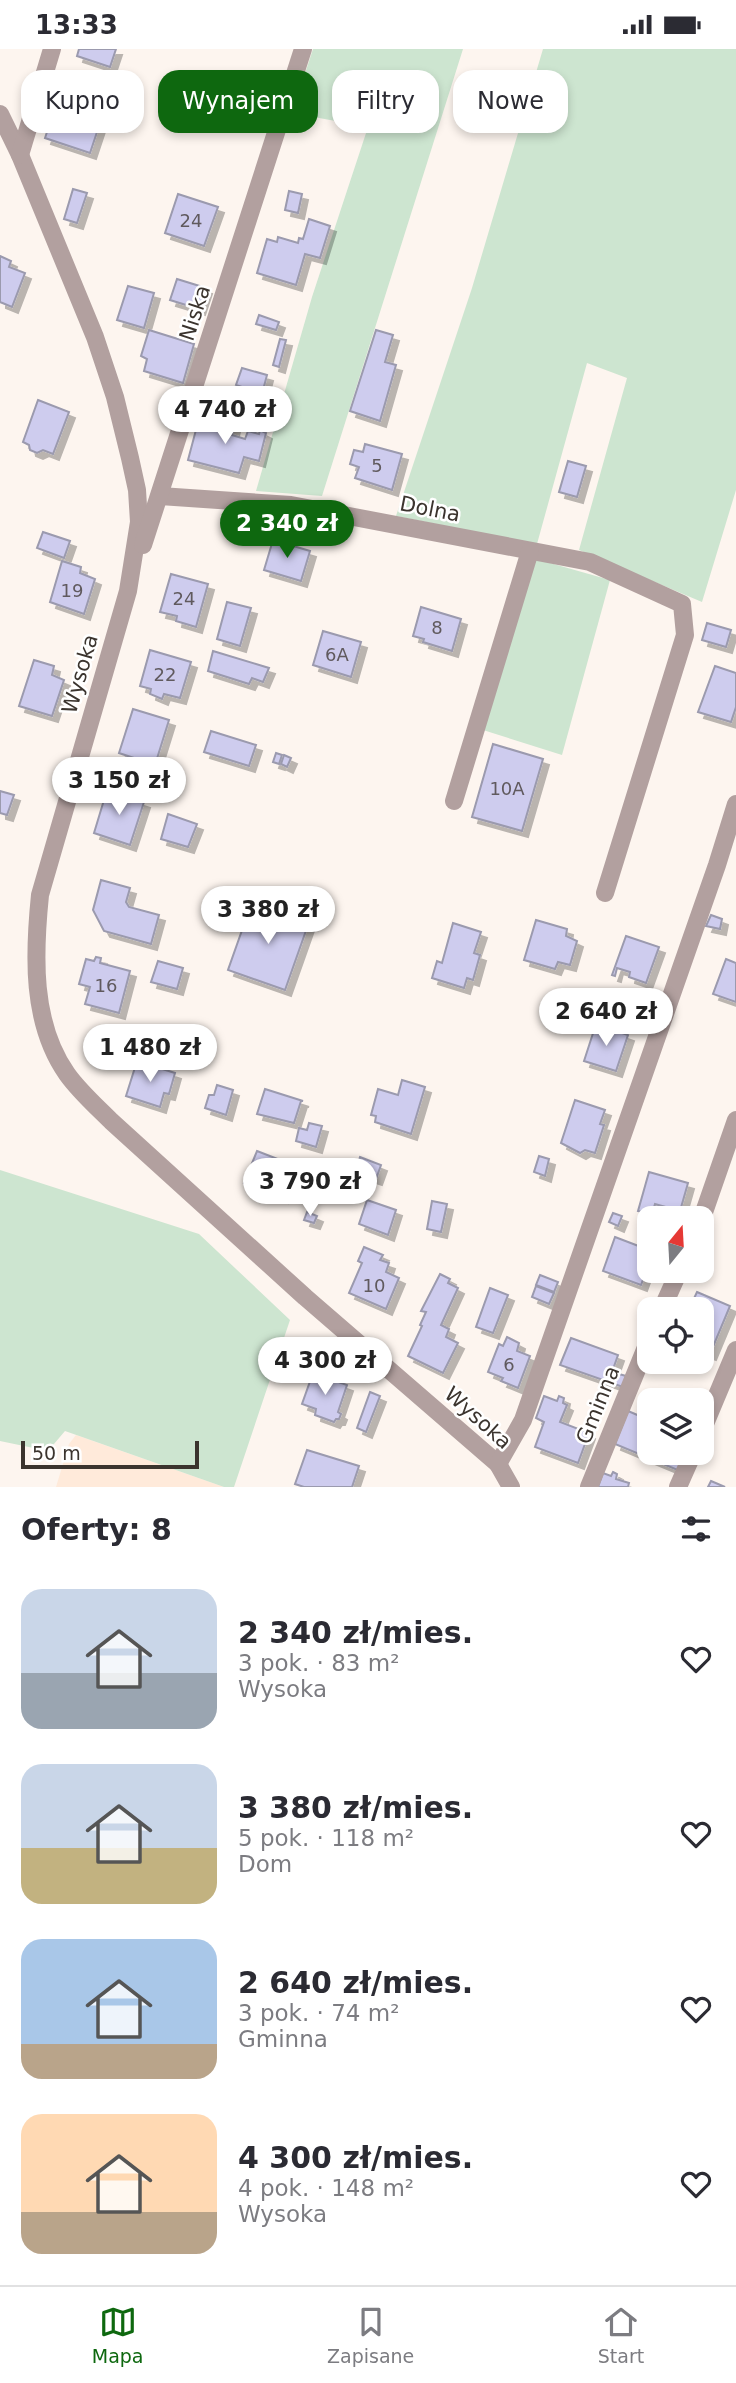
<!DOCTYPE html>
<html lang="pl">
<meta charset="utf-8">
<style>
body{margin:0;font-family:"DejaVu Sans",sans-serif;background:#f7f7f7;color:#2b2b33;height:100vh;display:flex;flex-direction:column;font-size:26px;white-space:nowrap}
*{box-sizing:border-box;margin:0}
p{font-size:23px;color:#7c7c81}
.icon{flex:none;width:38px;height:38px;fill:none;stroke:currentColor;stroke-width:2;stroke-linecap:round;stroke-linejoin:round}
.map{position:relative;height:1438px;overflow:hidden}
.drawer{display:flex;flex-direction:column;background:#fff;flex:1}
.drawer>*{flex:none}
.guide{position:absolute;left:21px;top:21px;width:695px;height:63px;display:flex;gap:14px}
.needle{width:46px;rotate:18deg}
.buttons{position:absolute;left:637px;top:1157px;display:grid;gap:14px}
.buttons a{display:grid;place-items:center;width:77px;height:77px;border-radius:14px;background:#fff;box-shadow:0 4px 10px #0003;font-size:35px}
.scale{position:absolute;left:21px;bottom:18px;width:178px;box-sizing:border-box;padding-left:7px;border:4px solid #3b342e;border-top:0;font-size:19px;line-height:24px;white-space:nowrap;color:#3b342e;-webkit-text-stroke:5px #fff;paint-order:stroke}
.price{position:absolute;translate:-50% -60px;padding:0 16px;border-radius:24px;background:#fff;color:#222;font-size:23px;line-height:46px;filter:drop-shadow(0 2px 4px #0008)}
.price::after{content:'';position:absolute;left:50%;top:42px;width:21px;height:16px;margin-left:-10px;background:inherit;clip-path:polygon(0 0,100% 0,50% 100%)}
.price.selected{background:#0e680f;color:#fff}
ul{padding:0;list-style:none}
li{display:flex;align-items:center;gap:21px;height:175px;padding:0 21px}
li span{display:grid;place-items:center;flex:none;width:196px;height:140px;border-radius:21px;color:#555}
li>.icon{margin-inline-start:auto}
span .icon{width:84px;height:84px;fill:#fffc;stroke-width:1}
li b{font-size:30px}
h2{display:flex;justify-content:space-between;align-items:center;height:84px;padding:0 21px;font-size:30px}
.pill{padding:0 24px;border-radius:21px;background:#fff;box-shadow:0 4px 10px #0003;font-size:24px;line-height:63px}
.pill.selected{background:#0e680f;color:#fff}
.status{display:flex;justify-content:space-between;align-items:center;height:49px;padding:0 35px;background:#fff;direction:ltr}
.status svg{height:19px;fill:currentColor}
.tab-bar{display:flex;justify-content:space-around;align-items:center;height:98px;border-top:2px solid #e1e1e2;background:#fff;font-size:19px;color:#7c7c81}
.tab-bar a{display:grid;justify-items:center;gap:4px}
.tab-bar .selected{color:#0e680f}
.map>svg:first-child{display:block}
.built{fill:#ffeada}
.grass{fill:#cde5d0}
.building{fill:#ceccee;stroke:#9b9aae;stroke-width:2;filter:url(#shadow)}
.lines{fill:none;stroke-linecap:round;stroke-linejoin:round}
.minor{stroke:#b2a09f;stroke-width:18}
.labels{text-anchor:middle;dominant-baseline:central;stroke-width:5;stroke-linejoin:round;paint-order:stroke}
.number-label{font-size:18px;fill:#605a5e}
.street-label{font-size:21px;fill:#3b342e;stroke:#fff}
</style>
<div class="status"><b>13:33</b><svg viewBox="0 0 49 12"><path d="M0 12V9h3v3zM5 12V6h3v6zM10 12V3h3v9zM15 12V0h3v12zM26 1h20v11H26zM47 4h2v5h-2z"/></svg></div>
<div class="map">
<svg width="736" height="1438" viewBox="0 0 736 1438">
<defs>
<filter id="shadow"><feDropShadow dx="6" dy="6" stdDeviation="0" flood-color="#0004"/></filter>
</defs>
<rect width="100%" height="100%" fill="#fdf5ef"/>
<path class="built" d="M76,1386l148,52h-168l13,-43z"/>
<g class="grass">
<path d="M313,0h150l-141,447 -66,-5 56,-194 56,-170 -76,-14z"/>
<path d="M543,0h193v441l-34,112 -123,-52 48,-172 -40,-15 -50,181 -141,-28 76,-228z"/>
<path d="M536,510l74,21 -48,175 -79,-25z"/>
<path d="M0,1121l199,64 91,86 -56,167h-10l-159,-56 -17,20 -48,-10z"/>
</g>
<g class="building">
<path d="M79,0h37l-6,18 -33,-11z"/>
<path d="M59,47l17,5 -1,4 28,9 -13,39 -45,-15z"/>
<path d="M73,140l14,4 -10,30 -13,-4z"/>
<path d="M289,142l13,3 -4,19 -13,-3z"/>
<path d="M178,145l40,13 -14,39 -39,-13z"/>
<path d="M309,170l21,7 -10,32 -15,-4 -9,31 -39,-12 10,-34 10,3 1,-5 20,6 1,-5 4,1z"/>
<path d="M0,207l11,5 -2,6 16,6 -13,34 -12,-5z"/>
<path d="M177,230l29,9 -7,21 -29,-9z"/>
<path d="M128,237l26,7 -10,35 -27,-8z"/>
<path d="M259,266l20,7 -3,8 -20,-6z"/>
<path d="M149,281l45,14 -11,39 -39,-12 3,-12 -6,-3z"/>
<path d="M376,281l17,5 -8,27 11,3 -16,56 -30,-10z"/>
<path d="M280,290l6,1 -7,27 -6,-2z"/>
<path d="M242,319l25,7 -5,19 -26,-9z"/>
<path d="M38,351l31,12 -16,42 -10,-4 -6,3 -7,-3 -1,-5 -6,-3z"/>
<path d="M206,370l28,7 -2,9 13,4 3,-8 11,3 1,-4 6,3 -7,28 -15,-4 -5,16 -51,-13 9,-34 6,2z"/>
<path d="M365,395l37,10 -10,36 -37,-12 4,-11 -9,-3 4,-14 9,2z"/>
<path d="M568,412l18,5 -9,31 -18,-5z"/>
<path d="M43,483l27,9 -6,17 -27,-10z"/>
<path d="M273,491l37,11 -9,30 -37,-11z"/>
<path d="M62,512l19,6 -1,6 15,6 -11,35 -34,-12z"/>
<path d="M171,525l37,10 -12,43 -20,-6 1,-5 -17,-4z"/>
<path d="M227,553l24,6 -11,38 -23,-7z"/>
<path d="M421,558l40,12 -9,32 -29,-9 1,-3 -11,-3z"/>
<path d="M707,574l24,7 -5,17 -24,-7z"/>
<path d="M323,582l38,11 -10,35 -38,-12z"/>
<path d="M150,601l41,12 -11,36 -16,-4 -2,5 -12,-5 1,-5 -11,-3z"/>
<path d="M213,602l56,17 -6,14 -11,-4 -3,6 -41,-13z"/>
<path d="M34,611l20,6 -2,9 12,5 -12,36 -33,-10z"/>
<path d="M715,617l21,7v34l-5,15 -33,-10z"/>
<path d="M133,660l36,11 -14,45 -36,-12z"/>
<path d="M211,682l45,14 -7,21 -45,-14z"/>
<path d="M493,695l50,15 -21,72 -50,-14z"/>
<path d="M276,704l6,2 -3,9 -6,-2z"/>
<path d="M284,706l7,3 -4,9 -6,-3z"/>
<path d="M107,741l37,12 -14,43 -36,-12z"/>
<path d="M0,742l14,4 -7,20 -7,-2z"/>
<path d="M168,765l29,10 -9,23 -27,-8z"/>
<path d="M101,831l29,8 -4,14 3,5 30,8 -8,29 -47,-13 -11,-21z"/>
<path d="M252,853l57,20 -24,68 -57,-20z"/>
<path d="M711,866l11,4 -2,10 -14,-3z"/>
<path d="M536,871l31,9 -1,7 11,5 -7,24 -12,-3 -3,7 -31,-9z"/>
<path d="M453,874l28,9 -7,21 6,2 -7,25 -6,-2 -3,10 -32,-10 5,-17 5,2z"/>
<path d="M626,887l33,11 -13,36 -17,-6 1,-5 -13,-4 -2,8 -3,-1z"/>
<path d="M96,908l5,1 -1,5 30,8 -11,42 -34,-9 5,-17 -11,-3 7,-25 8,2z"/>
<path d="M726,910l10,4v39l-23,-8z"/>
<path d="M158,912l25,7 -6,21 -26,-7z"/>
<path d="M596,975l32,11 -12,36 -32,-10z"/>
<path d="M137,1012l38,12 -6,21 -5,-1 -4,14 -34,-11z"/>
<path d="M402,1031l23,7 -14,47 -36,-12 1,-6 -5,-1 7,-26 20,6z"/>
<path d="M217,1036l16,5 -7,25 -21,-7 4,-13h5z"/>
<path d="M265,1040l38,12h-2l-7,22 -37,-9z"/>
<path d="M575,1051l30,10 -5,14 4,1 -9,28 -10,-3 -5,3 -19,-10z"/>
<path d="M309,1074l13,3 -6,21 -20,-6 3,-13 8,2z"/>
<path d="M257,1102l44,17 -10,28 -8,-3 -1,4 -38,-14z"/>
<path d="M539,1107l10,3 -4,17 -11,-4z"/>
<path d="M360,1108l21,8 -5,14 -21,-7z"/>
<path d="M649,1123l39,11 -8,28 -25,-7 -3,10 -14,-3z"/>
<path d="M367,1151l29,10 -8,25 -29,-11z"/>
<path d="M432,1152l15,3 -6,28 -14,-3z"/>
<path d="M307,1163l10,4 -3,7 -10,-3z"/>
<path d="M613,1164l9,3 -4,10 -9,-4z"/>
<path d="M615,1188l34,13v13l-8,22 -38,-14z"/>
<path d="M364,1198l19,8 -3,5 9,3 -3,9 13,6 -13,31 -37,-16 13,-30 -4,-2z"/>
<path d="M440,1225l10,5 -2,4 10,5 -17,37 8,4 -3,8 12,6 -15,30 -35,-17 14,-30 -2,-1 6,-13 -5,-1z"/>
<path d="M540,1226l18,7 -4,10 -18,-7z"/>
<path d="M536,1237l18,7 -5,11 -17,-7z"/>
<path d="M490,1239l18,7 -15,38 -17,-6z"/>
<path d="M697,1243l33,14 -20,48 -8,-3v-42h-13z"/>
<path d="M507,1288l12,6 -2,8 13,5 -12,32 -17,-7 2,-3 -15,-6 11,-28 4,2z"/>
<path d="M571,1289l47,17 -6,17 14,4 -3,11 -63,-22z"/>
<path d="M313,1324l34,12 -9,27 3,2 -2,5h-3l-2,3 -19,-7 1,-6 -14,-5z"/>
<path d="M370,1343l10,4 -14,36 -9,-4z"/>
<path d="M673,1344l18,7h-21z"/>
<path d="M544,1347l13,5 2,-5 5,2 -1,5 4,2 -7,17 29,11 -11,30 -43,-16 9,-25 -8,-4z"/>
<path d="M628,1362l21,9v33h38l-7,18 -65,-27z"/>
<path d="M307,1401l52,16 -7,21h-48l-9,-3z"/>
<path d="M613,1423l4,2 -1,5 13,4 -1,4h-30l5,-14 8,3z"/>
<path d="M711,1432l14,6h-17z"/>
</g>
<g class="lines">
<g class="minor">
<path d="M0,65l20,41 75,182 20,60 15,61 7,32 2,32 -11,69 -88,304c-6,59 -9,128 27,179 12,17 29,32 44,47l194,176 193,167 13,23"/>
<path d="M20,106l32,-106"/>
<path d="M160,447l131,9 299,57 92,42 3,31 -80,258"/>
<path d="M143,496l160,-496"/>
<path d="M454,752l76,-250"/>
<path d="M702,1169l34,-98"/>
<path d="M662,1260l17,-38"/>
<path d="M702,1382l34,-81"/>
<path d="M498,1415l25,-44 194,-555 19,-61"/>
<path d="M589,1438l60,-147"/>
<path d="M678,1438l15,-34"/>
</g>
</g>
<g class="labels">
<g class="number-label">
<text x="191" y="171">24</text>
<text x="377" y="416">5</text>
<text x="72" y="541">19</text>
<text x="184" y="549">24</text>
<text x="437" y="578">8</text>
<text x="337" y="605">6A</text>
<text x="165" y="625">22</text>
<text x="507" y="739">10A</text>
<text x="106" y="936">16</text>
<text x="374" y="1236">10</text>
<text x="509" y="1315">6</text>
</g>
<g class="street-label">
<text transform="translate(195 264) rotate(-72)">Niska</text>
<text transform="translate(430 460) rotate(11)">Dolna</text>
<text transform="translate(80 625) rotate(-74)">Wysoka</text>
<text transform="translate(598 1356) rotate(-68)">Gminna</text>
<text transform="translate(478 1369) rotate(42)">Wysoka</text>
</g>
</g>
</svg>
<div class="buttons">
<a><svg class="needle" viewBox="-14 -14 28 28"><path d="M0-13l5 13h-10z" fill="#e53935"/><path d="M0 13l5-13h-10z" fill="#7c7c81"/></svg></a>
<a><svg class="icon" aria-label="locate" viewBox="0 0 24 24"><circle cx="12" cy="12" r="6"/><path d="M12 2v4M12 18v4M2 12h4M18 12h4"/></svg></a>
<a><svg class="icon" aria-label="layers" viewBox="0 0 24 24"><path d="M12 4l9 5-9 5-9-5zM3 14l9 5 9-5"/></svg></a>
</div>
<div class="scale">50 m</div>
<b class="price" style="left:225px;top:397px">4 740 zł</b>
<b class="price selected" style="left:287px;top:511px">2 340 zł</b>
<b class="price" style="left:119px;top:768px">3 150 zł</b>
<b class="price" style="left:268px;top:897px">3 380 zł</b>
<b class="price" style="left:606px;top:999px">2 640 zł</b>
<b class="price" style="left:150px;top:1035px">1 480 zł</b>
<b class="price" style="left:310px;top:1169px">3 790 zł</b>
<b class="price" style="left:325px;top:1348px">4 300 zł</b>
<div class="guide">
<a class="pill">Kupno</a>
<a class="pill selected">Wynajem</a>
<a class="pill">Filtry</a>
<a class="pill">Nowe</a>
</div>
</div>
<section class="drawer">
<h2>Oferty: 8<svg class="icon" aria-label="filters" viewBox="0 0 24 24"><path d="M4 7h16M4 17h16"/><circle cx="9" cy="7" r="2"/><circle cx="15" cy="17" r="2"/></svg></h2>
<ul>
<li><span style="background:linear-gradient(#c9d6e8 60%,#9aa5b1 0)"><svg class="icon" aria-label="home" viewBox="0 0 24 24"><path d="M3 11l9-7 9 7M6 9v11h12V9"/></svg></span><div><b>2 340 zł/mies.</b><p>3 pok. · 83 m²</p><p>Wysoka</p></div><svg class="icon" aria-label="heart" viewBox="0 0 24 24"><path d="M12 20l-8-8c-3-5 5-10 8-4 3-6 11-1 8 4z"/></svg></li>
<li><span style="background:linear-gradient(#c9d6e8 60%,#c2b280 0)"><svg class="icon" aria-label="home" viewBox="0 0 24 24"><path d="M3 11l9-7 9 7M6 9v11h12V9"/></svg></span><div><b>3 380 zł/mies.</b><p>5 pok. · 118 m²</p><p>Dom</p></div><svg class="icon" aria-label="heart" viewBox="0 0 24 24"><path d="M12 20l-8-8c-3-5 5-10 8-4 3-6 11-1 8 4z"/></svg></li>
<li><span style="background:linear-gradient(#a9c7e8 75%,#b9a48a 0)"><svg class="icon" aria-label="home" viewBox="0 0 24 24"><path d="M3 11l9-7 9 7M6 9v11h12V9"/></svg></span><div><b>2 640 zł/mies.</b><p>3 pok. · 74 m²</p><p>Gminna</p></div><svg class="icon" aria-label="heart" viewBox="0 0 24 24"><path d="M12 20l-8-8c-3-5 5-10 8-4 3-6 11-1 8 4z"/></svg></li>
<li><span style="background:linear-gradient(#ffd9b3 70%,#b9a48a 0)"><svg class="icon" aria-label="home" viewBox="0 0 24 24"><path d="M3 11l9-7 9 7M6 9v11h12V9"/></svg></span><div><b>4 300 zł/mies.</b><p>4 pok. · 148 m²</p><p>Wysoka</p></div><svg class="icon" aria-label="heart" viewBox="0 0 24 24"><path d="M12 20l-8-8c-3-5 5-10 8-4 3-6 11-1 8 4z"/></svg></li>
</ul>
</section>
<nav class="tab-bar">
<a class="selected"><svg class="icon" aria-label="map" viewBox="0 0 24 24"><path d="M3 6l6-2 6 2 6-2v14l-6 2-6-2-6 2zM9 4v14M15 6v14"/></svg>Mapa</a>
<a><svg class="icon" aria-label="saved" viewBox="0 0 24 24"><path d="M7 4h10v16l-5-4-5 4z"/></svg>Zapisane</a>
<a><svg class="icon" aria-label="home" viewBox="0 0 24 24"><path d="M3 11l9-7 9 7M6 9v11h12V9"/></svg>Start</a>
</nav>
